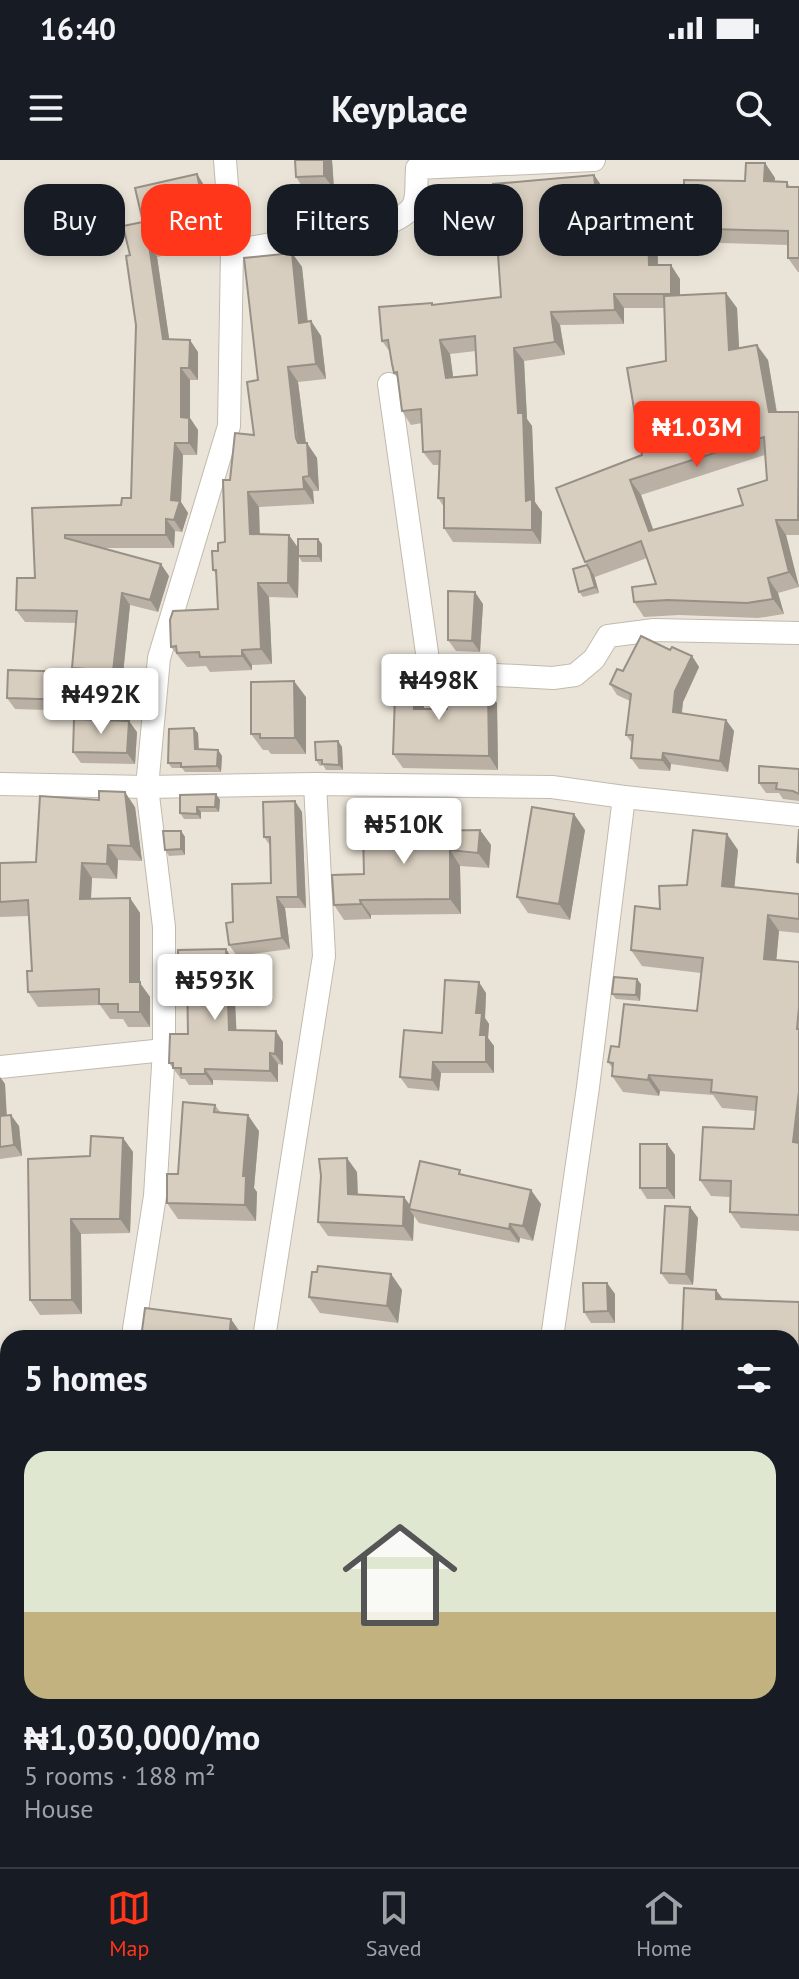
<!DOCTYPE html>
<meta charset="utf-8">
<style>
body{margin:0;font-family:"PT Sans",sans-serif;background:#20242c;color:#f1f3f6;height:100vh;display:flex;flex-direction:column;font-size:30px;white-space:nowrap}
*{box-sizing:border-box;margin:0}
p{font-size:26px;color:#9ea1a6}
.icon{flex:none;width:44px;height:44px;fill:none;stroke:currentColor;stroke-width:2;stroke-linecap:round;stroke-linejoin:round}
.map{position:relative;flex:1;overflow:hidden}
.sheet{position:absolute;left:0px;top:1170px;width:800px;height:538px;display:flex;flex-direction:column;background:#171b24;border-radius:24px 24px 0 0;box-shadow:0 4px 12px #0003}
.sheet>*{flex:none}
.hud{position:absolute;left:24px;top:24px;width:752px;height:72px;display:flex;gap:16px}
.price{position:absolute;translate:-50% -68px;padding:0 18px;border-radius:8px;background:#fff;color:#222;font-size:26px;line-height:52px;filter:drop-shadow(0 2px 4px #0008)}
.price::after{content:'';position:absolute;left:50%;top:48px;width:24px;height:18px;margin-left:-12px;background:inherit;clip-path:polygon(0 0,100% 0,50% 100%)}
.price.on{background:#ff3619;color:#fff}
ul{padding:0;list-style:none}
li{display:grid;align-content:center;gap:16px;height:424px;padding:0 24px}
li span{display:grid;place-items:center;height:248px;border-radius:24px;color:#555}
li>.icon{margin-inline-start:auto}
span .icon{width:144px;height:144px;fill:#fffc;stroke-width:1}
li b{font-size:34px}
h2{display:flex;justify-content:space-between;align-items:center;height:96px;padding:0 24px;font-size:34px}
.pill{padding:0 28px;border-radius:24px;background:#171b24;box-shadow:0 4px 12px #0003;font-size:28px;line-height:72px}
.pill.on{background:#ff3619;color:#fff}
.status{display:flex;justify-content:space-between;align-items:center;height:56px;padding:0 40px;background:#171b24;direction:ltr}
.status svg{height:22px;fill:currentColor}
header{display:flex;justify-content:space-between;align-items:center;height:104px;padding:0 24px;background:#171b24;font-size:36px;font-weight:700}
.dock{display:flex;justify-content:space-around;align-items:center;height:112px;border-top:2px solid #363941;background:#171b24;font-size:22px;color:#9ea1a6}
.dock a{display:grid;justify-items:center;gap:4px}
.dock .on{color:#ff3619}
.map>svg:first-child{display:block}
.residential{fill:#eae4d8;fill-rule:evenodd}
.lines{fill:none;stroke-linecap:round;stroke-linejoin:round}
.stream{stroke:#a5d6f5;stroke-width:7}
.street-casing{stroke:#c2baac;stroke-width:24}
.street{stroke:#fff;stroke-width:22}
.wall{fill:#bab1a4;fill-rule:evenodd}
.shaded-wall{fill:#979086}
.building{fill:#d8cebf;stroke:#979086;stroke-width:2;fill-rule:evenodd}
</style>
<div class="status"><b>16:40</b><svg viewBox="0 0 49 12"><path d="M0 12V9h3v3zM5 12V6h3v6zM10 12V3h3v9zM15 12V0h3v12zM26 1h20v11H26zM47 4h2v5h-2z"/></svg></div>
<header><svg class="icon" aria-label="menu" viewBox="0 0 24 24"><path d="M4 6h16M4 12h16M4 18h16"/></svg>Keyplace<svg class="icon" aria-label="search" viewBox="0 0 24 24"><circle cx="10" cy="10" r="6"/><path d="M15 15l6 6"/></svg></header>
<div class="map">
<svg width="799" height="1707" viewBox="0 0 799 1707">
<rect width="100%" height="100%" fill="#f6f2eb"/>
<path class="residential" d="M0,0h799v1707h-799zM8,1178h784v522h-784z"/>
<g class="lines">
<path class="stream" d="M0,1210l8,4"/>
<defs>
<g id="street">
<path d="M225,0l7,91 157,-28c33,-15 26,-22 28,-55l177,-8"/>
<path d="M389,224l39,276 15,12 110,6 22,-3 19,-16 14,-23 46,-6 145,3"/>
<path d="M0,624l147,3 168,-3 237,3 72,10 175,18"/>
<path d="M0,907l164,-17"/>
<path d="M134,1169l21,-133 9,-146v-123l-17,-140 12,-129 70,-232 3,-175"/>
<path d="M264,1178l60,-382 -9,-172"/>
<path d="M552,1178l36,-251 36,-290"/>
<path d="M0,1527h8"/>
</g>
</defs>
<use href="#street" class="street-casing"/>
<use href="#street" class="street"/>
</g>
<g class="wall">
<path d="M332,0l2,29 -29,2 -9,-14z"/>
<path d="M765,3l10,15 -1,4h13l3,5h9v85h-1l-10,-14v-13l-68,-2 -8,-11h-18l-10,-14 61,-37z"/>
<path d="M197,14l8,13 8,32 -4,1 5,25 -57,12 12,82 29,13v28h-8v38l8,12 -1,25h-14l-2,47 7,11 -6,19 -7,-1 -1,17h-74l69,28 -11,36 -28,-7 -8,79 -41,-4 -9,-12 4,-45 -51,-1 -9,-12 19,-32 -3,-70 89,-3 10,-7 5,-173 -6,-70 13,-33z"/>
<path d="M594,15l9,13 3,21 -20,2 2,40 28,-1 31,-63 10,13 1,65 22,14v16l57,13 2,40 29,12 9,52h22v123h-13l13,52 -21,6 6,21 -26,4 -79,-3 -35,2 -10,-15 22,-18 -9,-26 -52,19 -1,-2 5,18 -16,4 -4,-5 8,-27 -2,-3 57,-107 24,-94 -2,-53h-40v16l-64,1 5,30 -41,6 3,58 5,7 3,76 7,10 -1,32 -88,-2 -9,-14v-21l-6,-9 1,-33h-6l-10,-13 -1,-29 -11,2 -9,-14 -4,-33 -4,-5 -4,-21 -8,-11 51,-36 68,-8zM476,191l1,24 -24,2 -3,-23zM765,295l2,25 -24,25 -90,25 -12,-35z"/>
<path d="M292,93l10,14 6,55 3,-1 10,15 5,43 -28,3 8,61 11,15 2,33h-6l1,13 -55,3 1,27 38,14 24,-4v18h-20l-3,-5 -1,41 -29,-1 3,67 -20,1v5l-42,2 -4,-6 -19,1 -16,-20 47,-38 -1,-34 -4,-5 5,-19 7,-9 5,-62 24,-45 4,-55z"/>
<path d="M483,444l-3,48 -24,-1 -8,-11z"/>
<path d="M670,490l22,6 7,11 -16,35 -1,12 44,6 8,11 -6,41 -57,-8 -1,7 -31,-2 -8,-11 1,-15 -6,-8 4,-34 -13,-6 -7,-11 13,-13z"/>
<path d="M74,512l7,11 -1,28 -65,-2 -8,-11z"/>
<path d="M424,526v23h23l50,-6 1,67 -95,-2 -10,-14 1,-47 -7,-11z"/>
<path d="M306,537v57h-35l-3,-4h-5l-12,-16z"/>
<path d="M137,572l-2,32 -54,-1 -8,-11z"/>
<path d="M198,573l1,17h19l4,6 -1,16h-36l-3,-4h-10l-4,-5z"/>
<path d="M338,581l4,6 1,23h-17l-3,-5 -3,1 -4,-6z"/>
<path d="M799,609v32l-16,-2 -4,-6h-13l-7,-10z"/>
<path d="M216,634l4,6 -1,12h-18v7h-17l-4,-6z"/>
<path d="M135,647l7,54 -24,-1 -1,19 -25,-1 -1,21 39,-1 10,15v70l10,14v30h-22l-5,-8h-13l-10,-14 -62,2 -10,-15 4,-21 -3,-55 -29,1v-54l36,-1z"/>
<path d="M302,652l4,96h-21l5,41 -53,7 -8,-11 4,-23 38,-39v-36l-7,-10z"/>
<path d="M480,670l11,15 -2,23 -29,-2 1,48 -90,1v4l-27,1 -10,-15 30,-31z"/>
<path d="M585,670l-15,90 -42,-7 -11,-16z"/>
<path d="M181,671l4,6v18l-16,1 -4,-6z"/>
<path d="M738,690l-4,38 65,6v39l-20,-2 -3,29 23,2v269l-58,-3 -11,-16v-15l-19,-1 -11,-16 54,-51 2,-18 -34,-3 -9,-13 -53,-4 -1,5 -36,-4 -11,-16 1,-7 -5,-7 11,-15 78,-36 4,-38 -59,-7 -11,-16 29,-41 27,-24z"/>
<path d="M226,789l7,12 3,69 47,12v23l-5,-1v18l-65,-2v5h-24l-4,-6h-4l-12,-16 19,-29 -1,-51 -9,-11z"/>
<path d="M641,824l-1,17 -24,-2 -4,-5z"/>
<path d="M486,833l-1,25 4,6 -1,14 6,8v27h-53l-2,18 -31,-3 -8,-11 42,-44z"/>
<path d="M0,917l5,7 2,31 12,11 3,30 -22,3z"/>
<path d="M215,945l6,8 38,18 -5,57 3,4 -1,29 -78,-2 -11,-16 11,-29z"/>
<path d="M123,978l10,14 -3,81 -49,1 1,80 -42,1 -10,-15 60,-144z"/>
<path d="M667,984l8,11v44h-28l-7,-11z"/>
<path d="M357,1012l1,22 46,3 6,8 53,-30 78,29 -8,37 -13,-3 -1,5 -100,-20 -5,-7 -1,25 -85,-5 -10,-14z"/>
<path d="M690,1047l8,11 -5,67 -24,-1 -8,-11z"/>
<path d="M317,1112l74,2 11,16 -4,33 -78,-10 -11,-16z"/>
<path d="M607,1123l8,11v29h-24l-7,-11z"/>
<path d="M716,1130l7,9 76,3v178h-7v-142h-110z"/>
<path d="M792,1387l7,10v46h-7z"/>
<path d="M792,1548h7v47h-2v14h-4l-1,36z"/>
<path d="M47,1700h58v3z"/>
<path d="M647,1700h47l-1,7h-41z"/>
</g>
<g class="shaded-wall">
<path d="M324,0h8l2,29 -10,-13z"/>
<path d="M765,3l10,15 -1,18 -10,-15z"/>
<path d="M197,14l8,13 8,32 -9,-12z"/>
<path d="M594,15l9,13 3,21 -10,-14z"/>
<path d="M647,27l10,13 1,79 -9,-14z"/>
<path d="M577,38l9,13 2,53 -9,-13z"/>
<path d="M200,48l9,12 5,25 -8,-12z"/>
<path d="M149,85l8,12 14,94 -8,-12z"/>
<path d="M292,93l10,14 7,70 -10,-14z"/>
<path d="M671,105l9,14v29l-9,-14z"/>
<path d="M726,133l11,15 3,57 -11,-15z"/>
<path d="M614,134l10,14v16l-9,-14z"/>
<path d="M551,152l9,13 5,30 -10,-13z"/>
<path d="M311,161l10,15 5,43 -10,-15z"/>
<path d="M190,180l8,12v28l-9,-12z"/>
<path d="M440,180l10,14 5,37 -9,-13z"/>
<path d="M757,185l11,15 11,67 -10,-15z"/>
<path d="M514,188l10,13 3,58 5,7 3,76 7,10 -1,32 -9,-14 -6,-29 -8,-88z"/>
<path d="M288,207l10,15 9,71v-10l10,15 2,33 -10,-15 -11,-33z"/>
<path d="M181,208l9,12v38l8,12 -1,25 -8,-12 -8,-26z"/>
<path d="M175,283l8,12 -2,47 7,11 -6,19 -8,-12 -3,-20z"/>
<path d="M798,316l1,1v44l-1,-1z"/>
<path d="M303,317l10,14 1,13 -10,-15z"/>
<path d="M630,320l11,15 18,51 -10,-15z"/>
<path d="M248,332l11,15 1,42 -10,-15z"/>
<path d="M166,359l9,12 -1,17 -8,-13z"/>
<path d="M776,360l10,15 13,52 -10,-15z"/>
<path d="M289,375l10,14 -1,49 -10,-15z"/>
<path d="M318,379l4,5v18l-4,-6z"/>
<path d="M161,404l8,12 -11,36 -8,-12z"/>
<path d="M590,410l4,5 5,18 -4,-6z"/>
<path d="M768,418l10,15 6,21 -11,-15z"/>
<path d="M258,423l11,14 3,67 -11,-15z"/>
<path d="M475,432l8,12 -3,48 -8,-11z"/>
<path d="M122,433l8,12 -8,79 -9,-13z"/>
<path d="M242,490l10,15v5l-10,-14z"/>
<path d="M692,496l7,11 -16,35 -3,21 -7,-11 2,-21z"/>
<path d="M74,512l7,11 -1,28 -8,-11z"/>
<path d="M415,513l9,13v37l-10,-14z"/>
<path d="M294,521l12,16v57l-11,-16z"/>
<path d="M488,529l9,14 1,67 -9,-14z"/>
<path d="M726,560l8,11 -6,41 -8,-11z"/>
<path d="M129,561l8,11 -2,32 -8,-11z"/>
<path d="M194,568l4,5 1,22 -4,-6z"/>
<path d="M338,581l4,6 1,23 -4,-5z"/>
<path d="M218,590l4,6 -1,16 -4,-6z"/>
<path d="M663,593l8,11 -1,7 -8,-11z"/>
<path d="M125,632l10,15 7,54 -11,-15z"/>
<path d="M216,634l4,6 -1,12 -4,-5z"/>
<path d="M295,641l7,11 4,96 -8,-11z"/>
<path d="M197,647l4,5v7l-4,-5z"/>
<path d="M574,654l11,16 -15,90 -11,-16z"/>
<path d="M480,670l11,15 -2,23 -11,-15z"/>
<path d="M181,671l4,6v18l-4,-6z"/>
<path d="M727,674l11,16 -5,52 -11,-16z"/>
<path d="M108,685l10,15 -1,19 -10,-15z"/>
<path d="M450,690l10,16 1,48 -11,-15z"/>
<path d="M82,703l10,15 -2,36 -10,-15z"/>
<path d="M277,737l8,11 5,41 -8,-11z"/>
<path d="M130,738l10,15v70l10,14v30l-10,-15 -10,-30z"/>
<path d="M360,740l11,15v4l-10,-15z"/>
<path d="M768,755l11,16 -4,44 -11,-16z"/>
<path d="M226,789l7,12 4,80 -8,-11z"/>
<path d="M637,819l4,5 -1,17 -4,-6z"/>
<path d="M479,822l7,11 -1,25 4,6 -1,14 6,8v27l-8,-11 -10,-49z"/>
<path d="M276,871l7,11v23l-8,-11z"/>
<path d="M270,893l8,11v18l-8,-11z"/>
<path d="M433,902l8,11 -2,18 -7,-11z"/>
<path d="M205,909l8,11v5l-8,-11z"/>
<path d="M649,915l11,16 -1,5 -11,-16z"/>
<path d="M0,917l5,7 2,43 -7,-10z"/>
<path d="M799,931v59l-6,-8z"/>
<path d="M11,955l8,11 3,30 -8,-11z"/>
<path d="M248,955l11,16 -5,57 3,4 -1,29 -11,-16 -2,-29z"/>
<path d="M123,978l10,14 -3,81 -10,-14z"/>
<path d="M667,984l8,11v44l-8,-11z"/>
<path d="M347,998l10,14 1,36 -10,-14z"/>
<path d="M531,1030l10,14 -8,37 -10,-15z"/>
<path d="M404,1037l9,13 -4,-1 5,7 -1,25 -10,-15z"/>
<path d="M690,1047l8,11 -5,67 -7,-11z"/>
<path d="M71,1059l10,15 1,80 -10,-14z"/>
<path d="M510,1064l10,14 -1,5 -10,-14z"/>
<path d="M391,1114l11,16 -4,33 -11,-17z"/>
<path d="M607,1123l8,11v29l-7,-12z"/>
<path d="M716,1130l11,15 -11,-6z"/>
<path d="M231,1159l9,13 -1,6h-10z"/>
<path d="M792,1387l7,10v44l-7,-10z"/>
<path d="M0,1441l7,9 -2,44 -5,-7z"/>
<path d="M792,1588l5,7v14l-5,-7z"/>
<path d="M792,1607l1,2 -1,36z"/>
<path d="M35,1700h10v7h-9z"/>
<path d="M685,1700h9l-1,7h-4z"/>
</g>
<g class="building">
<path d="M295,0h29v16l-28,1z"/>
<path d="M746,3h19l-1,18 23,1v5h12v71h-11v-27l-78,-2v-11h-26v-38l61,1z"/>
<path d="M197,14l7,33 -4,1 6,25 -57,12 14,94 27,1 -1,28h-8v49l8,1v25h-14l-4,57 9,1 -6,19 -8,-1v16h-101v3l96,26 -11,36 -28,-7 -9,78 -41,-3 5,-57 -61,-1 1,-32h18l-3,-70 89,-3 1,-7h9l5,-173 -10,-69 4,-1 -7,-29 20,-4 -8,-34z"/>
<path d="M594,15l2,20 -19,3 2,53 37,-1 -1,-63h32l2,78h22v29h-57l1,16 -64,2 4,30 -41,6 4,65h5l3,88 6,-2v31l-88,-2v-30h-6l2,-47 -17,1 -2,-43 -19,2 -5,-39 -3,1 -2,-9 -4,-24 -6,1 -3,-34 53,-4v2l69,-8 -8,-113zM475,176l2,39 -31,3 -6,-38z"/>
<path d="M292,93l7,70 12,-2 5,43 -28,3 8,71 2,5h9l2,33 -6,1 1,12 -56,3 2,42 39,1 -1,48h-30l3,66 -19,1v6l-42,1 -1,-5 -22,1 -1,-7 -5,1 -1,-27 3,-9 45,-2 -2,-39h-3l-1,-19h6v-8l7,-1 -2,-62h7l5,-47 19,2 -7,-53 11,-2 -14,-122z"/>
<path d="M726,133l3,57 28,-5 12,67h30l-1,108h-22l13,52 -21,6 5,21 -26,4 -79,-3 -34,2 -2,-15 24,-3 -15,-43 -56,21 -29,-74 86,-33 -15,-87 39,-7 -2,-65zM764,277l3,43 -29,9 5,16 -94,26 -19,-51z"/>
<rect x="298" y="379" width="20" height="17"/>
<path d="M587,405l3,5 5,17 -16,5 -6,-23z"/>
<path d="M448,431l27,1 -3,49 -24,-1z"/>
<path d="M641,476l29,14 2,-3 20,9 -17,35 -2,21 53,8 -6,41 -57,-8 -1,7 -31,-2 2,-23h-7l5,-41 -21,-10 7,-15 6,2z"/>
<path d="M8,510l66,2 -2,28 -65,-2z"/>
<path d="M387,513h28l-1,36h33v-19l41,-1 1,67 -96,-2 2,-58h-8z"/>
<path d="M294,521l1,57h-35v-4h-9v-52z"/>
<path d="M74,559l55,2 -2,32 -54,-1z"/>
<path d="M194,568l1,21 23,1 -1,16 -36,1v-4h-13l1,-34z"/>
<path d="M338,581l1,24 -17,-1v-4h-6l-1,-18z"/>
<path d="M759,606l40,3v25l-6,-3 -17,-2 1,-6h-18z"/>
<path d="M99,631l26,1 6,54 -23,-1 -1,19 -25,-1 -2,36 50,-1v84h10v30h-22v-8h-19v-15l-71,3 -1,-21h5l-4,-71 -28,2v-39l36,-1 4,-66 59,4z"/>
<path d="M216,634l-1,13h-18v7l-17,-1v-18z"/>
<path d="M295,641l3,96h-21l5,41 -53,7 -3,-22 7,-1 -1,-38 39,-1 -1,-46h-6l-1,-35z"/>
<path d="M532,647l42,7 -15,90 -42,-7z"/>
<path d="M799,669v34l-2,-1z"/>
<path d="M480,670l-2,23 -28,-3v49l-90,1 1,4 -27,1 -2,-30 32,-1 -1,-42z"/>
<path d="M693,670l34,4 -5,52 77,8v25l-31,-4 -4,44 35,3v45l-2,22h2v62l-6,51 6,1v72l-69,-3 1,-31 -31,-1 3,-53 51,2 3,-32 -46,-5 1,-12 -63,-5 -1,5 -36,-4 1,-13 -5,-1 3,-16 8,1 5,-43 73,7 6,-53 -72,-8 4,-44 25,3 -1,-23 28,-1z"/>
<path d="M163,671h18v18l-16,1z"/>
<path d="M226,789l3,81 47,1 -1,23 -5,-1v18l-65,-2v5h-24v-6h-8v-5h-4l1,-29h18l-1,-62h-9v-22z"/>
<path d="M614,817l23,2 -1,16 -24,-1z"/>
<path d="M445,820l34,2 -3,31h6l-2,22h6v27h-53l-1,18 -32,-3 4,-47 38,3z"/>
<path d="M183,942l32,3 -1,7 34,3 -5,61h3l-1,29 -78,-2v-29h11z"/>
<path d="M11,955l3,30 -14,2v-31z"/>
<path d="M91,976l32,2 -3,81h-49l1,81h-42l-2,-141 62,-3z"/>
<rect x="640" y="984" width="27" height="44"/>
<path d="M347,998l1,36 56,3 -1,29 -85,-4 3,-46 -2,-17z"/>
<path d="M420,1001l40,9 -1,4 72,16 -8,36 -13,-2 -1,5 -100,-20z"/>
<path d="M665,1046l25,1 -4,67 -25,-1z"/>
<path d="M318,1106l73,8 -4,32 -78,-9 3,-25h5z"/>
<path d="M583,1123h24l1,28 -24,1z"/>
<path d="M684,1128l32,2v9l83,3v183l-1,-19h-6v-128h-110z"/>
<path d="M145,1148l86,11 -2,19h-88z"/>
<path d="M8,1540v160h27l1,7h-32l-4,-67v-35l3,-1 -3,-63z"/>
<rect x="792" y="1548" width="7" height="36"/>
<rect x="446" y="1704" width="23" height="3"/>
</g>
</svg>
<b class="price on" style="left:697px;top:309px">₦1.03M</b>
<b class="price" style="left:439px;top:562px">₦498K</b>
<b class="price" style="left:101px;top:576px">₦492K</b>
<b class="price" style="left:404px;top:706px">₦510K</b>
<b class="price" style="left:215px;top:862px">₦593K</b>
<div class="hud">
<a class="pill">Buy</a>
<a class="pill on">Rent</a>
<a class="pill">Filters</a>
<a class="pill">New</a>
<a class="pill">Apartment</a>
</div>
<section class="sheet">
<h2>5 homes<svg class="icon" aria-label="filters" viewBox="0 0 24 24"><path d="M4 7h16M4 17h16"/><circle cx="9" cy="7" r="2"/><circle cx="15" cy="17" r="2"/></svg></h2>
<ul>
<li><span style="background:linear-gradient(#dfe7d0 65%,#c2b280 0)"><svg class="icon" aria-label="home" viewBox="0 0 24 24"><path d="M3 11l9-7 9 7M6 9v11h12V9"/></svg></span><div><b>₦1,030,000/mo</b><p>5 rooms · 188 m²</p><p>House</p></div></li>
</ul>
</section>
</div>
<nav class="dock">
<a class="on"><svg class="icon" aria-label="map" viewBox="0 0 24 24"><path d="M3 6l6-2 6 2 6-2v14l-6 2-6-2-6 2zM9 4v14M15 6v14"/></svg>Map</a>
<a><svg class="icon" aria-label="saved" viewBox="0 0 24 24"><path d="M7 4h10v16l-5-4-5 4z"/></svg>Saved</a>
<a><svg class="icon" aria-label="home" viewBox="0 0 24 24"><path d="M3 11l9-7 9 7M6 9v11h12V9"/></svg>Home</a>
</nav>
